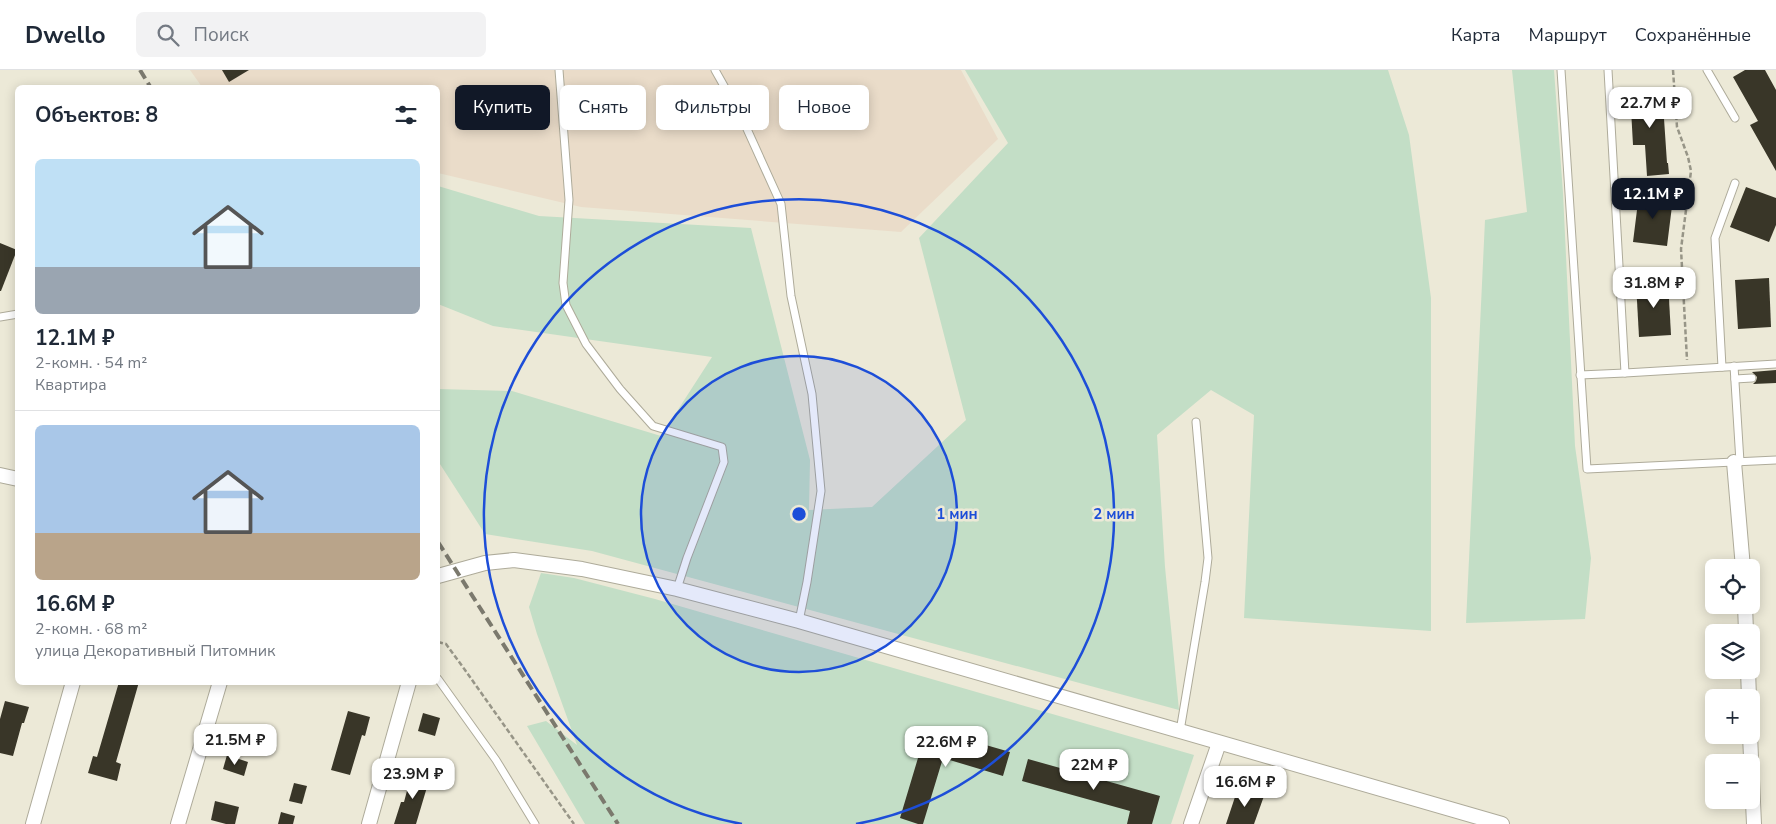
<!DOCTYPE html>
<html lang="ru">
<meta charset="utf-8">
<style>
body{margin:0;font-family:"Nunito Sans",sans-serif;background:#f2f2f3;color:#1f2937;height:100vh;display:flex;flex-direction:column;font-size:19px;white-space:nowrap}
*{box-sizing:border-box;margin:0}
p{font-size:16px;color:#747a83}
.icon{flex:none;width:28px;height:28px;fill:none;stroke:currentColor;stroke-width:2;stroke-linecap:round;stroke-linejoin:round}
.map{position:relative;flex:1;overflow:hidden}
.side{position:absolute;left:15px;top:15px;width:425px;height:600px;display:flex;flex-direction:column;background:#fff;border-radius:8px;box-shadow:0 2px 12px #0003}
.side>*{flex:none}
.guide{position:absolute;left:455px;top:15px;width:475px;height:45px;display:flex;gap:10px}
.tools{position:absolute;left:1705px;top:489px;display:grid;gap:10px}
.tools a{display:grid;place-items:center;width:55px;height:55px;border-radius:8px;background:#fff;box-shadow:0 2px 12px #0003;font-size:25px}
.price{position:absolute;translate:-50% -42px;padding:0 11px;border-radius:10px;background:#fff;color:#222;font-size:16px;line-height:32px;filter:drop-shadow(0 1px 2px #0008)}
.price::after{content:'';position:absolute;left:50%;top:30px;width:15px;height:11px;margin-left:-8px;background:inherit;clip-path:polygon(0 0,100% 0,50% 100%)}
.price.selected{background:#111827;color:#fff}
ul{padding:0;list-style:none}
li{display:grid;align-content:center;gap:10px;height:265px;padding:0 20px}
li+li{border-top:1px solid #e0e1e3}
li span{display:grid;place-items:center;height:155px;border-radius:8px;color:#555}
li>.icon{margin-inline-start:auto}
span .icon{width:90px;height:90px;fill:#fffc;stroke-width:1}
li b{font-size:21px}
h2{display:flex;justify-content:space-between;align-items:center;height:60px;padding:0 20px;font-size:21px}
.chip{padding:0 18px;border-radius:8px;background:#fff;box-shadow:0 2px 12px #0003;font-size:18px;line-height:45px}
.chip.selected{background:#111827;color:#fff}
header{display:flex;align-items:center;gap:30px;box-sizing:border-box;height:70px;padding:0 25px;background:#fff;border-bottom:1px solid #e0e1e3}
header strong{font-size:24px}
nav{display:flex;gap:28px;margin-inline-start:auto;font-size:18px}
.search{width:350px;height:45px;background:#f2f2f3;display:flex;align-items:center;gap:12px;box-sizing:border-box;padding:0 18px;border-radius:8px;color:#747a83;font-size:19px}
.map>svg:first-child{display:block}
.industrial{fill:#eadcc9}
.green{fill:#c3dec6}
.building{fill:#393628}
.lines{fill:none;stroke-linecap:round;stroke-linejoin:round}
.lane-casing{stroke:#aeab9a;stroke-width:9}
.street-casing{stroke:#aeab9a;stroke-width:16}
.path{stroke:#979587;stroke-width:2.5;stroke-dasharray:5 2.5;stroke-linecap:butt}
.lane{stroke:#fff;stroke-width:7}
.street{stroke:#fff;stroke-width:14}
.rail{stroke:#7b796d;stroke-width:4;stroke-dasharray:10 5;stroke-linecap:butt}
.ring{fill:none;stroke:#1d4ed8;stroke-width:2.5}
.centre{fill:#1d4ed8;stroke:#ece9d7;stroke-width:2.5}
.ring-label{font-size:15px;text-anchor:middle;font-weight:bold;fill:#1d4ed8;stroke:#ece9d7;stroke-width:5;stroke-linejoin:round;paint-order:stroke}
</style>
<header>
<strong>Dwello</strong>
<div class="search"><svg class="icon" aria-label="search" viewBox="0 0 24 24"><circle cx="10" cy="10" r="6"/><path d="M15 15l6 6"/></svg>Поиск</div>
<nav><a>Карта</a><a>Маршрут</a><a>Сохранённые</a></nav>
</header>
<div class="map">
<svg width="1776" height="754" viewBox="0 0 1776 754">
<rect width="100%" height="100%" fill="#ece9d7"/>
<path class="industrial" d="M190,0h771l37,69 -97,93 -320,-25 -143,-34v-85l-236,-1z"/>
<g class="green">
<path d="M965,0h423l21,65 22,163v333l-187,-13 10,-203 -43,-25 -54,45 8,132 14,143 -587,-159 -107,-17 -47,-73v-72l74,2 149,45 51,-79 -219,-31 -55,-22v-118l101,30 212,12 59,232 -1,50 63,-3 94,-87 -47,-182 89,-95z"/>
<path d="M1512,0h42l9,123 12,253 16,112 -6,61 -119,4 19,-403 42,-8z"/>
<path d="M541,503l33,5 81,21 539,156 -23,69h-586l-58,-98 19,-5 31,24 -40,-111 -8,-27z"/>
</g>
<g class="building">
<path d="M222,0h27l-20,12z"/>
<path d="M1745,0h20l11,20v81l-26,-46 8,-4 -25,-44z"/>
<path d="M1662,19l5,74h1l1,11 -22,2 -2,-31h-12l-3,-54z"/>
<path d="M1746,117l30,11v27l-7,17 -39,-15z"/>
<path d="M1639,124l34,4 -6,48 -34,-4z"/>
<path d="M0,173l17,7 -16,41h-1z"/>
<path d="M1769,208l2,49 -33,2 -3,-49z"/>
<path d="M1668,211l3,54 -32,2 -3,-54z"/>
<path d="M1776,300v13l-23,1 3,-3 1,-4 -5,-5z"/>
<path d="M119,612h20l-23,80 5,2 -4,17 -29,-8 5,-17 4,1z"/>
<path d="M5,631l24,6 -5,16h-2l-9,33 -13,-3v-34z"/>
<path d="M348,641l22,6 -5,19 -3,-1 -12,40 -19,-5z"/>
<path d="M423,643l17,5 -5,18 -17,-5z"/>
<path d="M927,658l83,24 -7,24 -60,-18 -20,66h-5l-18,-6z"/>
<path d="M227,685l21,7 -4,14 -21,-7z"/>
<path d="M1028,689l132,37 -8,28h-25l3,-13 -108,-30z"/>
<path d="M412,702l18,5 -14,47h-22l7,-22h3z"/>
<path d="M294,713l13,3 -5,18 -13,-3z"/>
<path d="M1238,718l26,8 -10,28h-28z"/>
<path d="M215,731l24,6 -4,17h-9l-15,-4z"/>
<path d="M281,742l14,4 -2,8h-15z"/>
</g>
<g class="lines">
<defs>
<g id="lane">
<path d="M559,0l10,130 -6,83 3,22 20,39 34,45 33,37 69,21 2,15 -37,96 -10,31"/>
<path d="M715,0l27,48 39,86 10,92 21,98 9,97 -14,91 -8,39"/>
<path d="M1561,0l26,399 189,-9"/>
<path d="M1608,0l17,303 151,-9"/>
<path d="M1707,0l28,48"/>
<path d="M0,247l18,-3"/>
<path d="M1734,296l6,96"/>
<path d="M1722,297l-7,-129 20,-55"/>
<path d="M1580,305l45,-2"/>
<path d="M1735,309l17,-1"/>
<path d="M438,609l58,81 39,64"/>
<path d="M1180,661l25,-149 3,-24 -12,-136"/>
</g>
<g id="street">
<path d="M1734,392l9,106"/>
<path d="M0,405l18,4"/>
<path d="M438,506l47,-13 29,-3 68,9 95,20 122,32 703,203"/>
<path d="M1745,535l1,27"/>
<path d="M1748,600l1,28"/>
<path d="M1750,665l4,89"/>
<path d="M33,754l40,-142"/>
<path d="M178,754l42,-142"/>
<path d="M369,754l40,-142"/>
<path d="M1191,754l28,-81"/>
</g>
</defs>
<use href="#lane" class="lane-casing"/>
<use href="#street" class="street-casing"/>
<g class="path">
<path d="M1673,0l4,57 11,30 3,14 -10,78 6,111"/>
<path d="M438,572l8,2 19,26 109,154"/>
</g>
<use href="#lane" class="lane"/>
<use href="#street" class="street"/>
<g class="rail">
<path d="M140,0l11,18"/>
<path d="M438,472l180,282"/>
</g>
</g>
<circle cx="799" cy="444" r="158" fill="#1d4ed8" fill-opacity=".12"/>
<g class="ring">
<circle cx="799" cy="444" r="158"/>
<path d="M742 754A315 315 0 1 1 856 754"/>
</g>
<circle cx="799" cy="444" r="8" class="centre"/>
<g class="ring-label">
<text x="957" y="449">1 мин</text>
<text x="1114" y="449">2 мин</text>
</g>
</svg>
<div class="tools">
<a><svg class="icon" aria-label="locate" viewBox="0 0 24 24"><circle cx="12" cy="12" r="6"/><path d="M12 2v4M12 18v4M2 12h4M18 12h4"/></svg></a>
<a><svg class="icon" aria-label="layers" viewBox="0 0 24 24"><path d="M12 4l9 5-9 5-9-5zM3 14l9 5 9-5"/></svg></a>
<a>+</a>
<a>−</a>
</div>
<b class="price" style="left:1650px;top:59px">22.7M ₽</b>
<b class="price selected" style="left:1653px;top:150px">12.1M ₽</b>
<b class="price" style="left:1654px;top:239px">31.8M ₽</b>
<b class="price" style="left:235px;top:696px">21.5M ₽</b>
<b class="price" style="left:946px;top:698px">22.6M ₽</b>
<b class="price" style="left:1094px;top:721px">22M ₽</b>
<b class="price" style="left:413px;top:730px">23.9M ₽</b>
<b class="price" style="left:1245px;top:738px">16.6M ₽</b>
<div class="guide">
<a class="chip selected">Купить</a>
<a class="chip">Снять</a>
<a class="chip">Фильтры</a>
<a class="chip">Новое</a>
</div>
<section class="side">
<h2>Объектов: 8<svg class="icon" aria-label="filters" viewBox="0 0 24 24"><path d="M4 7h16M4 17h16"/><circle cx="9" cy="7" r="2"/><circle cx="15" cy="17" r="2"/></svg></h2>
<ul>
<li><span style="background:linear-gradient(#bfe0f5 70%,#9aa5b1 0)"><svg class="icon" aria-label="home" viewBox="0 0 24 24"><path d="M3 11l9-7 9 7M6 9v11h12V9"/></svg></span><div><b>12.1M ₽</b><p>2-комн. · 54 m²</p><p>Квартира</p></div></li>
<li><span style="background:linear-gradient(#a9c7e8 70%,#b9a48a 0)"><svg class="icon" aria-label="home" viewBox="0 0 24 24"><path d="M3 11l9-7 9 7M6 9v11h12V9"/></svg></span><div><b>16.6M ₽</b><p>2-комн. · 68 m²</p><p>улица Декоративный Питомник</p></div></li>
</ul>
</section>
</div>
